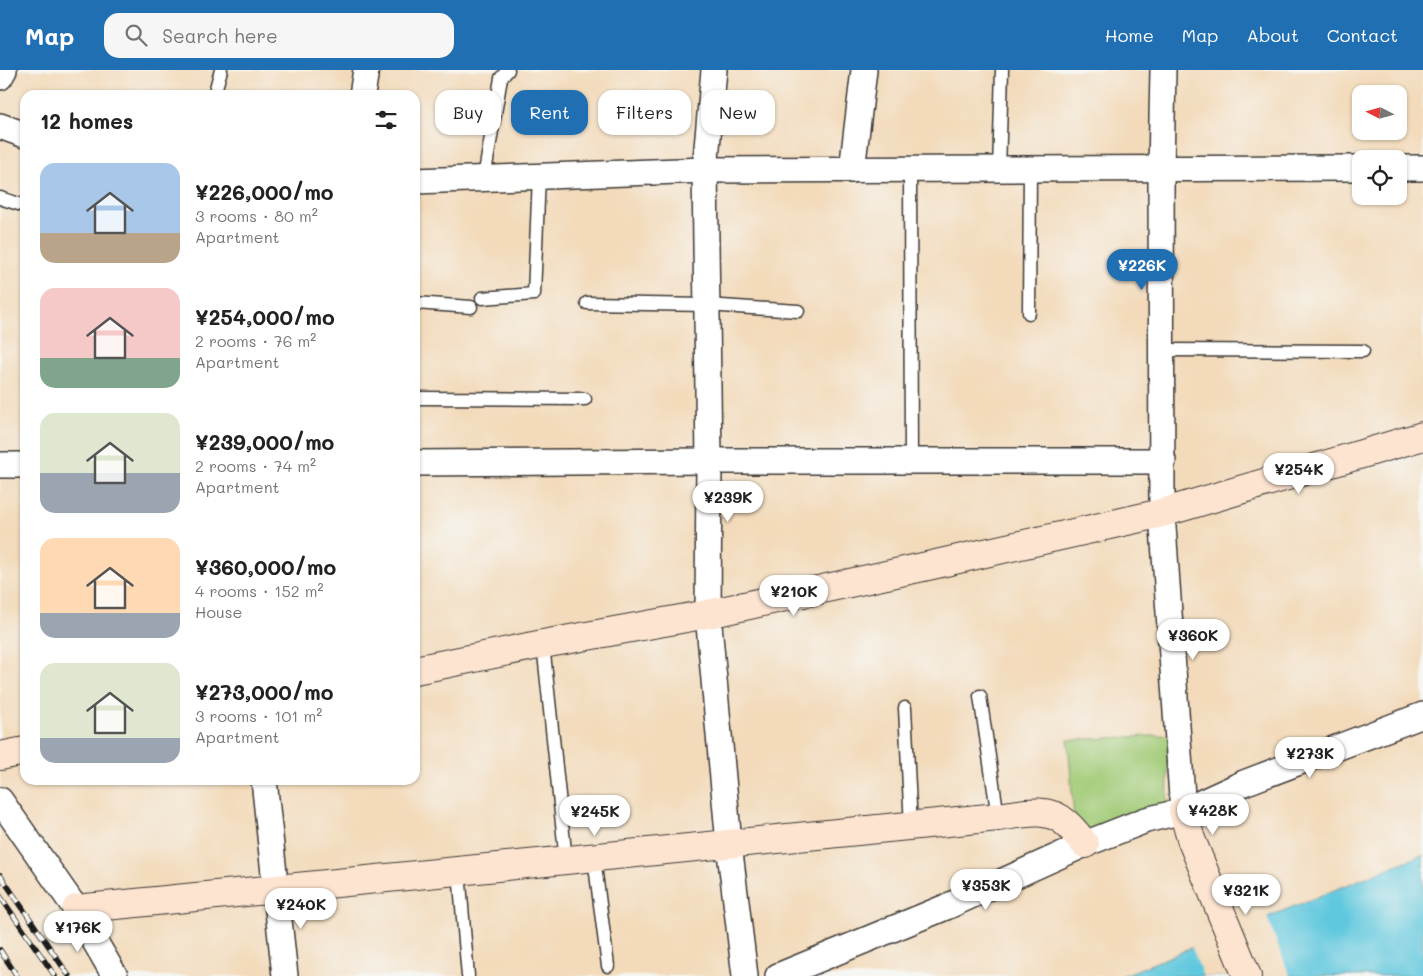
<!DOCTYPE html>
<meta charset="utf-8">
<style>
body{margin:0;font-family:Mali,sans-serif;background:#f6f6f6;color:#222;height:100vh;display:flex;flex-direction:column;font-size:19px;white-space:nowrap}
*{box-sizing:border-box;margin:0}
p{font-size:16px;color:#767676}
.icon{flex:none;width:28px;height:28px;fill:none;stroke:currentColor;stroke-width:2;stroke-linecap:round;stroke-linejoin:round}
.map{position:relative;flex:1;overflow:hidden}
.side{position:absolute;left:20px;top:20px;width:400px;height:695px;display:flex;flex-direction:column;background:#fff;border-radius:15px;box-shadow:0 1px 4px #0004}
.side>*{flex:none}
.banner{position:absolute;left:435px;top:20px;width:475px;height:45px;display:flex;gap:10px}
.needle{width:32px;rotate:276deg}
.controls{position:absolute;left:1352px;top:15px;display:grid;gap:10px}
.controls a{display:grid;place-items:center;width:55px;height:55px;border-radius:10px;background:#fff;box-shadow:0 1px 4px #0004;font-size:25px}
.price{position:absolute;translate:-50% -42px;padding:0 11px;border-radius:18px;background:#fff;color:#222;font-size:16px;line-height:32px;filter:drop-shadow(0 1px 2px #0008)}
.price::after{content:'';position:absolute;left:50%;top:30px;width:15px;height:11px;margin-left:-8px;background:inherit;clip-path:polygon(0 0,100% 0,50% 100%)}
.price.selected{background:#1f6fb2;color:#fff}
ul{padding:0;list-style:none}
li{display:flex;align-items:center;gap:15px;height:125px;padding:0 20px}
li span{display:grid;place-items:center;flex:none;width:140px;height:100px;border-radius:15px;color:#555}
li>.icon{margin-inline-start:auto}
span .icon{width:60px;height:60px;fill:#fffc;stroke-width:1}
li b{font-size:21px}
h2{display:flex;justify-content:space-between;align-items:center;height:60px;padding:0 20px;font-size:21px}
.chip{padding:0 18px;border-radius:15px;background:#fff;box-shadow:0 1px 4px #0004;font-size:18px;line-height:45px}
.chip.selected{background:#1f6fb2;color:#fff}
header{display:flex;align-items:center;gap:30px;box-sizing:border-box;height:70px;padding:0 25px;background:#1f6fb2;color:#fff}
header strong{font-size:24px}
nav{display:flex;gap:28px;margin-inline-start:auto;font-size:18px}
.search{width:350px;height:45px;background:#f6f6f6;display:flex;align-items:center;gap:12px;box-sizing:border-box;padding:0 18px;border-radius:15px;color:#767676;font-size:19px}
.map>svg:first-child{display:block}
.green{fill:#a1ca76;stroke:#5e7349}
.water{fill:#61c8de;stroke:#3e727d}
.pier{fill:#f3daba}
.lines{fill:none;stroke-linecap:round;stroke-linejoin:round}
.lane-casing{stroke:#3c3834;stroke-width:15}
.street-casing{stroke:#3c3834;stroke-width:28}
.secondary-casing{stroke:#3c3834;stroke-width:30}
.lane{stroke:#fff;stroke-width:12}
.street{stroke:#fff;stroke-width:25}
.secondary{stroke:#fde4d1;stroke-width:28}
.rail-casing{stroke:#1c1c1c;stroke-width:5.5}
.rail{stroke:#f6f6f2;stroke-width:4;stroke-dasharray:11;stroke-linecap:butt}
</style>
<header>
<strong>Map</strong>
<div class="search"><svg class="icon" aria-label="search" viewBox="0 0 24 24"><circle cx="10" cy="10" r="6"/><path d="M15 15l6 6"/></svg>Search here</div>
<nav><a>Home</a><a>Map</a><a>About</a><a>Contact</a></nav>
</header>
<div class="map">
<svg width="1423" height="906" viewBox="0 0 1423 906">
<rect width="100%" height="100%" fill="#f6f6f2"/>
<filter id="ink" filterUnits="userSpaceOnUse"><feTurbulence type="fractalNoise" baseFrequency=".02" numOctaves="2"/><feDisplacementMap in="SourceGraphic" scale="10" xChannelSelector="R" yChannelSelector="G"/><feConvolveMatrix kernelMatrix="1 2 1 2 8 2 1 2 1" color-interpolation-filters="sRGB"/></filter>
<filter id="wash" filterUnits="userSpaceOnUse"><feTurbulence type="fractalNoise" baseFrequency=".0096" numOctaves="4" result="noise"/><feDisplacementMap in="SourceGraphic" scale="20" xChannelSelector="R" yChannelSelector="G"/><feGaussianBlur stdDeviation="1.12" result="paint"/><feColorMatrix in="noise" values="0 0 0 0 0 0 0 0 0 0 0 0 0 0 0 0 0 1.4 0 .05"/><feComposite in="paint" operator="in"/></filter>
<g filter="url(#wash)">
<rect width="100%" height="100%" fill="#f3daba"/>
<path class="green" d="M1169,665l-2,78 -72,22 -21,-17 -6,-78z"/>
<path class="water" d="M1423,785v121h-301l279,-113z"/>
<path class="pier" d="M1266,845l24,61h-87l-12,-31z"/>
</g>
<g filter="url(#ink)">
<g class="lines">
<defs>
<g id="lane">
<path d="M214,25l7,-25"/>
<path d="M910,100l1,291"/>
<path d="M999,100l3,-100"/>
<path d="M484,108l17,-100 7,-8"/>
<path d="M0,128l25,8"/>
<path d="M482,228l52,-4 5,-118"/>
<path d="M415,233l56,4"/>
<path d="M587,233l120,2 91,6"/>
<path d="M1029,243l1,-143"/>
<path d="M1162,280l201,1"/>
<path d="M415,328l170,1"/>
<path d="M543,574l23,217"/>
<path d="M980,626l18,121"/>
<path d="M905,638l6,118"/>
<path d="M594,788l14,108"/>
<path d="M459,802l9,104"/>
</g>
<g id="street">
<path d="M714,0l-9,100 4,291 -1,153 21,230 16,132"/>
<path d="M1163,0l-2,99 1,344 21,298"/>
<path d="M0,7l4,-7"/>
<path d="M362,25l4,-25"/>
<path d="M0,56l25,9"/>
<path d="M1399,98h24"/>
<path d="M852,100l12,-100"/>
<path d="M415,111l290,-11 656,-2"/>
<path d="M415,393l294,-2h454"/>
<path d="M0,395h25"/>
<path d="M264,710l21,196"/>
<path d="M0,730l76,109 39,67"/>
<path d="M778,906l168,-69 139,-63 61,-24 37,-9 61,-28 179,-68"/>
</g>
<g id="secondary">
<path d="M415,600l128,-26 165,-30 224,-49 230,-52 261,-77"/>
<path d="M0,686l25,-5"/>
<path d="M1183,741l8,28 56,137"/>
<path d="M76,839l922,-92c23,-3 49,-11 68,6 7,6 13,14 19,21"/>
</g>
</defs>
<use href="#lane" class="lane-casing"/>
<use href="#street" class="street-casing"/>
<use href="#secondary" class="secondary-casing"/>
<use href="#lane" class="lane"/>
<use href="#street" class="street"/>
<use href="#secondary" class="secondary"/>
<defs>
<g id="rail">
<path d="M0,805l69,101"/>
<path d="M0,826l55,80"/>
<path d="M0,880l17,26"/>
</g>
</defs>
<use href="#rail" class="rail-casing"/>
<use href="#rail" class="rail"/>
</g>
</g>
</svg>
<div class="controls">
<a><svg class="needle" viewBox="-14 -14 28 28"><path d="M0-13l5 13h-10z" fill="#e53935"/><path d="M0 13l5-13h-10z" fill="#767676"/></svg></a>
<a><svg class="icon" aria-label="locate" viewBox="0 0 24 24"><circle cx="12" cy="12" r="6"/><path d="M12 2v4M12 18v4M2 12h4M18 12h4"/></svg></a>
</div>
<b class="price selected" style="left:1142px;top:221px">¥226K</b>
<b class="price" style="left:1299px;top:425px">¥254K</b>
<b class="price" style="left:728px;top:453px">¥239K</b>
<b class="price" style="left:794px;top:547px">¥210K</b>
<b class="price" style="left:1193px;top:591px">¥360K</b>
<b class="price" style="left:1310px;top:709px">¥273K</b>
<b class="price" style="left:1213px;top:766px">¥428K</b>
<b class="price" style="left:595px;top:767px">¥245K</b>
<b class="price" style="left:986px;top:841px">¥353K</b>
<b class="price" style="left:1246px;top:846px">¥321K</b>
<b class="price" style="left:301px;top:860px">¥240K</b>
<b class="price" style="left:78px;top:883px">¥176K</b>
<div class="banner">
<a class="chip">Buy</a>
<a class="chip selected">Rent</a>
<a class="chip">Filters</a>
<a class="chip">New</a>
</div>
<section class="side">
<h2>12 homes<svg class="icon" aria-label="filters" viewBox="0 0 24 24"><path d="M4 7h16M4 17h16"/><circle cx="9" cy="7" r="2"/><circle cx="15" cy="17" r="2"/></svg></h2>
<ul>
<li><span style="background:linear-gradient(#a9c7e8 70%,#b9a48a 0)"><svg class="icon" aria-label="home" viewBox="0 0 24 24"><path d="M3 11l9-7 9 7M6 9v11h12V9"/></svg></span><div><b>¥226,000/mo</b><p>3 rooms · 80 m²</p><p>Apartment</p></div></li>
<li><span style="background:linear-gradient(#f6c9c9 70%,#7fa58c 0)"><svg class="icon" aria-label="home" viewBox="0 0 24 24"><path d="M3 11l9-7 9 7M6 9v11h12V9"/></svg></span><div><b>¥254,000/mo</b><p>2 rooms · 76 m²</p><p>Apartment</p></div></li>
<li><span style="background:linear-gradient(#dfe7d0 60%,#9aa5b1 0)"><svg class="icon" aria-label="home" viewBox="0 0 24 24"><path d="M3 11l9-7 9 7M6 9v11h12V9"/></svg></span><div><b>¥239,000/mo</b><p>2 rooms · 74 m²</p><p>Apartment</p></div></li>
<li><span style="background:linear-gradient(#ffd9b3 75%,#9aa5b1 0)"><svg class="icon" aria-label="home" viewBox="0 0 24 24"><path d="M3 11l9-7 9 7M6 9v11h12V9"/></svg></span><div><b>¥360,000/mo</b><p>4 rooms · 152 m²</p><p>House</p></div></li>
<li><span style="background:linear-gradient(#dfe7d0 75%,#9aa5b1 0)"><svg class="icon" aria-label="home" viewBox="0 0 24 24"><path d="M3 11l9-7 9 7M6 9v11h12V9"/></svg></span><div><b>¥273,000/mo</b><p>3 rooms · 101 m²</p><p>Apartment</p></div></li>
</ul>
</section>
</div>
